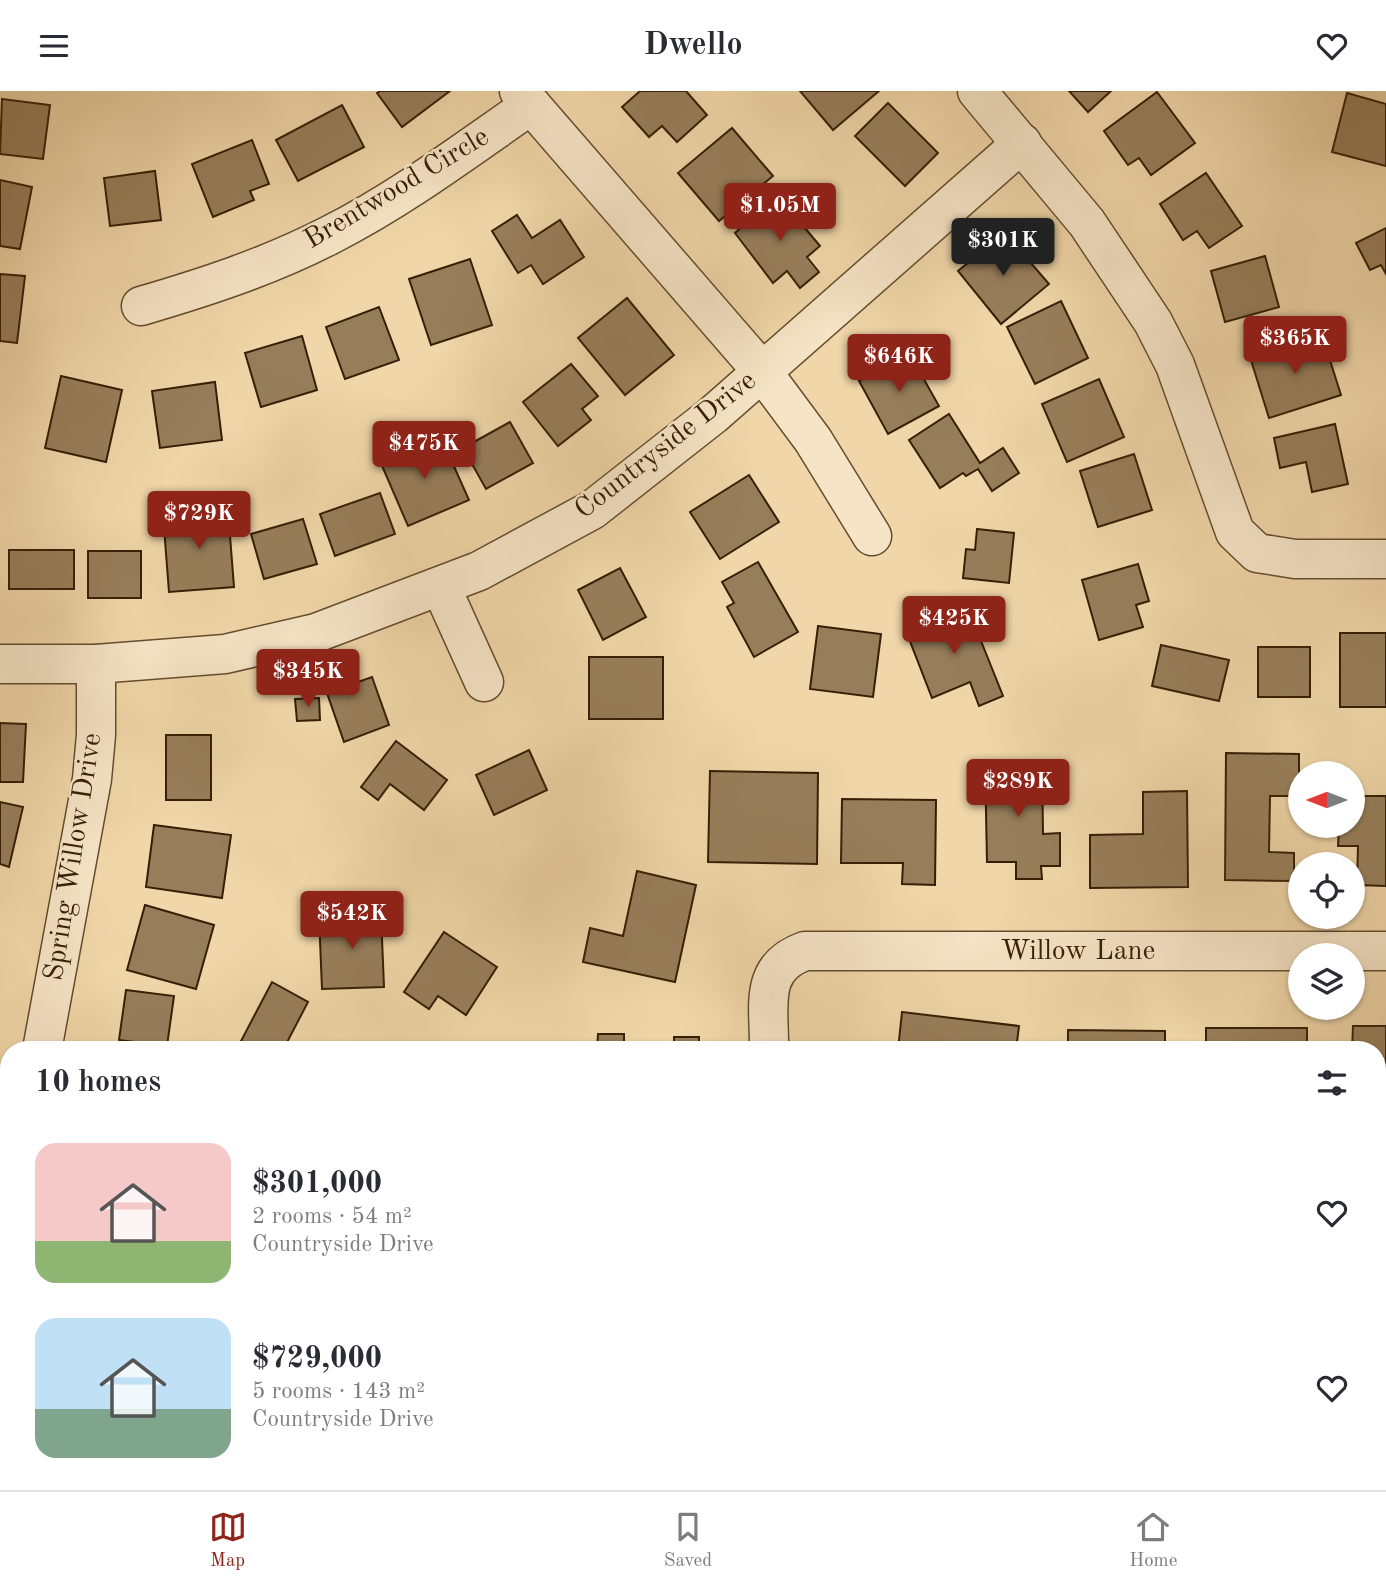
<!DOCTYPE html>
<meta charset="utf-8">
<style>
body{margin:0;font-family:"Old Standard TT",serif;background:#f7f7f7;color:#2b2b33;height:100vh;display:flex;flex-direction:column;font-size:26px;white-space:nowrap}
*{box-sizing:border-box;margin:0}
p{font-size:23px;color:#7c7c81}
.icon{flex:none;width:38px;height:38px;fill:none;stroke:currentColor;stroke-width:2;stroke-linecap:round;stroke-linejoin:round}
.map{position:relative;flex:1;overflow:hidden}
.side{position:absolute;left:0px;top:950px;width:1386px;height:450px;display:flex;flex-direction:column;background:#fff;border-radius:28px 28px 0 0;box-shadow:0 2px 5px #0004}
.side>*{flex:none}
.needle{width:46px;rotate:270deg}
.tools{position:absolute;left:1288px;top:670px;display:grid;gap:14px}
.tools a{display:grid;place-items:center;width:77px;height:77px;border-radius:50%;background:#fff;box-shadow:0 2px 5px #0004;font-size:35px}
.price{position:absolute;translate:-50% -60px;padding:0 16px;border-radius:7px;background:#8f2418;color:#fff;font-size:23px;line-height:46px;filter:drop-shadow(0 2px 4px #0008)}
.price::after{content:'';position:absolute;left:50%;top:42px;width:21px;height:16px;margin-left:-10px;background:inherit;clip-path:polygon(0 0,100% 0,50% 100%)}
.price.selected{background:#222;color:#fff}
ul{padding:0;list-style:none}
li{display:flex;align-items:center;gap:21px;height:175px;padding:0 35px}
li span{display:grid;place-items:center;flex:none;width:196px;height:140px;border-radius:21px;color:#555}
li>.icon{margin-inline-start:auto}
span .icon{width:84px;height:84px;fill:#fffc;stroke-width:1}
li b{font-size:30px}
h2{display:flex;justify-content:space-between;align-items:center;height:84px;padding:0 35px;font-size:30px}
header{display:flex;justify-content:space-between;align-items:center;height:91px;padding:0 35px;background:#fff;font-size:32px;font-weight:800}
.dock{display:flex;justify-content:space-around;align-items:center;height:98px;border-top:2px solid #e1e1e2;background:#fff;font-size:19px;color:#7c7c81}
.dock a{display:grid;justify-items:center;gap:4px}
.dock .selected{color:#8f2418}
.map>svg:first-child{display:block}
.water{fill:#b19871;stroke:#806846;stroke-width:2}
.building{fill:#977e5a;stroke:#361f06;stroke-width:2}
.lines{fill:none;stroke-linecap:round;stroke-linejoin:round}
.minor-casing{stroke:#644d2e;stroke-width:41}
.minor{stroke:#f5e4c6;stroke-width:38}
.labels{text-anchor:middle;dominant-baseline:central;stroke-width:5;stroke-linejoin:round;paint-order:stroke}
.street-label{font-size:28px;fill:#361f06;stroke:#f5e4c6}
</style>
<header><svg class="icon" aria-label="menu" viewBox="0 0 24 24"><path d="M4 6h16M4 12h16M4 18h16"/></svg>Dwello<svg class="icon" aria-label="heart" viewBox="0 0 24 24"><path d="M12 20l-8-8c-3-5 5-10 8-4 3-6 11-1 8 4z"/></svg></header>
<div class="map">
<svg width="1386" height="1399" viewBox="0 0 1386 1399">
<rect width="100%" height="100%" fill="#f0d6a8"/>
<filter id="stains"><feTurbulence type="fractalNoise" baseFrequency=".00286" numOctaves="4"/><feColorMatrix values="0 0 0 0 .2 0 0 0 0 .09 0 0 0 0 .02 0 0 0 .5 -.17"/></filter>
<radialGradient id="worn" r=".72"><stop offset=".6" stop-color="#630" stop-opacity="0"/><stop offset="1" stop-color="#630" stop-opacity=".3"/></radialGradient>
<g class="water">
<path d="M1377,1056h9v103l-9,10z"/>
<path d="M1097,1391h80l-7,8h-80z"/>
</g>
<g class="building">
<path d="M380,0h70l-48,36 -25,-34z"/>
<path d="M640,0h46l21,24 -30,27 -15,-16 -13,11 -27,-30z"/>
<path d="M800,0h79l-46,39z"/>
<path d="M1069,0h42l-23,21z"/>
<path d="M1157,1l38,51 -44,32 -12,-17 -11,7 -24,-34z"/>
<path d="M1347,2l39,11v62l-54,-14z"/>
<path d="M2,8l48,6 -7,54 -43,-5z"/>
<path d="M888,12l50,50 -33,33 -50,-50z"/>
<path d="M342,14l22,42 -66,34 -22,-41z"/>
<path d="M732,37l41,48 -54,45 -41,-48z"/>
<path d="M252,49l17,44 -19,7 4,9 -41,17 -21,-53z"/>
<path d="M155,80l6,49 -51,6 -6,-48z"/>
<path d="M1206,82l36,53 -33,22 -12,-17 -14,9 -23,-36z"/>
<path d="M0,89l32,7 -12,62 -20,-3z"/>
<path d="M778,105l42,50 -13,11 12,15 -19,16 -13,-17 -14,12 -38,-50z"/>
<path d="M517,124l15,23 28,-18 24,37 -41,27 -12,-19 -13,8 -26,-42z"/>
<path d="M1386,137v46l-5,-9 -11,5 -14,-27z"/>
<path d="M1005,142l44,51 -48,40 -43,-53z"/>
<path d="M1265,165l14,51 -54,15 -14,-51z"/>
<path d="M470,168l22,66 -61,20 -22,-66z"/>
<path d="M0,183l25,2 -8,67 -17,-2z"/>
<path d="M627,207l47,57 -49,40 -47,-57z"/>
<path d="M1061,210l27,57 -53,26 -28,-57z"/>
<path d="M379,216l20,53 -54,19 -19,-52z"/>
<path d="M1322,244l19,60 -72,23 -19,-61z"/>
<path d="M302,245l15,54 -56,17 -16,-54z"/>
<path d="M909,262l30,53 -51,28 -29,-53z"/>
<path d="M571,273l27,32 -16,13 9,11 -33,26 -35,-44z"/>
<path d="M61,285l61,14 -16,72 -61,-14z"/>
<path d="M1099,288l25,58 -57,25 -25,-58z"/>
<path d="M215,291l7,58 -62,8 -8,-57z"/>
<path d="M949,323l31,49 23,-15 16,25 -27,18 -14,-22 -12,7 -3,-3 -23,15 -31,-48z"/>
<path d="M510,331l23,41 -47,26 -23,-41z"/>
<path d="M1335,333l13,60 -36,8 -6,-30 -26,6 -6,-30z"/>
<path d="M440,344l29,65 -61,26 -28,-65z"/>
<path d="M1134,363l18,56 -54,17 -18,-56z"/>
<path d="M749,384l30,47 -59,37 -30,-47z"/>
<path d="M380,402l15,41 -60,22 -15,-42z"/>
<path d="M228,419l6,77 -65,5 -6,-77z"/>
<path d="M303,428l14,45 -53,15 -13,-45z"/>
<path d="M977,438l37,4 -5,50 -46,-5 3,-29 9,1z"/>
<rect x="9" y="459" width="65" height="39"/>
<rect x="88" y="460" width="53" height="47"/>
<path d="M758,471l40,70 -44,25 -27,-50 7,-4 -12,-21z"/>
<path d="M1138,473l11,37 -13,4 7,22 -44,13 -17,-60z"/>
<path d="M620,477l26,49 -43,23 -25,-50z"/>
<path d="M967,515l36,90 -24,10 -9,-24 -38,16 -26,-67z"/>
<path d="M818,535l63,8 -8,63 -63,-8z"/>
<rect x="1340" y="542" width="46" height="74"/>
<path d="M1161,554l68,15 -10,41 -67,-15z"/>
<rect x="1258" y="556" width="52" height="50"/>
<rect x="589" y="566" width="74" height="62"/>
<path d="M372,586l17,48 -45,17 -17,-49z"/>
<path d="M319,607l1,22 -23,1 -2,-22z"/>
<path d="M0,632l26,1 -3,58h-23z"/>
<rect x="166" y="644" width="45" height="65"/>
<path d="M396,650l51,39 -23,30 -34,-26 -12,16 -17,-13z"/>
<path d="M529,659l18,40 -53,25 -18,-40z"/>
<path d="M1226,662l73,1v42h-29l-1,56 25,1v28l-69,-1z"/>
<path d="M1042,670l1,73 17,-1v33h-19l1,13h-26v-17h-29l-2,-100z"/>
<path d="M710,680l108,2 -1,91 -109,-2z"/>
<path d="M1187,700l1,96 -98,1v-53l53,-1v-42z"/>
<path d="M1353,705h33v90l-29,-1 1,-39h-20l1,-20h14z"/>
<path d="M842,708l94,1 -1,85 -33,-1 1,-21h-62z"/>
<path d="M0,711l23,5 -14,60 -9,-3z"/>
<path d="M154,734l77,10 -9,63 -76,-11z"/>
<path d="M637,780l59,14 -21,97 -92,-20 7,-34 33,8z"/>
<path d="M145,814l69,20 -18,64 -69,-19z"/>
<path d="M381,823l3,73 -62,2 -3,-73z"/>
<path d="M444,841l53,35 -31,48 -28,-19 -9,13 -25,-17z"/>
<path d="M272,891l36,20 -25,48h-26l-16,-9z"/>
<path d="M126,899l48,6 -7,50 -48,-6z"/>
<path d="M902,921l117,14 -3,24h-118z"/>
<path d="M1353,935h33v75h-9v-51h-25z"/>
<rect x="1206" y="937" width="101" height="22"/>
<path d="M1068,939l97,1v19h-97z"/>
<path d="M598,943h26v16h-27z"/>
<rect x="674" y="946" width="25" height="13"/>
<path d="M1377,1266l9,7v39l-7,8z"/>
<path d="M1377,1361l9,7v31h-84l6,-8h69z"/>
<path d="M121,1391h65l1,8h-66z"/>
<rect x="290" y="1391" width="54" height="8"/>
<path d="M391,1391h92l4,5 -5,3h-90l-4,-5z"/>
<rect x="620" y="1391" width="52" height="8"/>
<path d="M866,1391h64v8h-103v-6z"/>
</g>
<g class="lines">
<defs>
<g id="minor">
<path d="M519,0l242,279 52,70 59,96"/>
<path d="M977,0l110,132 66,99 22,43 60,167 22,21 38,6h91"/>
<path d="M141,215c65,-19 129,-40 189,-71 71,-36 136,-85 201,-130"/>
<path d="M441,496l43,95"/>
<path d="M0,573h96l129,-10 91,-21 163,-62 113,-61 121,-95 309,-272"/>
<path d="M42,959l50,-271 4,-44v-71"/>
<path d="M769,959c1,-42 -12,-82 36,-99h581"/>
<path d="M68,1391l1,8"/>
<path d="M751,1391v8"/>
</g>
</defs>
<use href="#minor" class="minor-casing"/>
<use href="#minor" class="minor"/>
</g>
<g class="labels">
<g class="street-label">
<text transform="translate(397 98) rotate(-31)">Brentwood Circle</text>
<text transform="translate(666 355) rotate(-38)">Countryside Drive</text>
<text transform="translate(74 766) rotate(-81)">Spring Willow Drive</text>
<text x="1078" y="861">Willow Lane</text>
</g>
</g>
<rect width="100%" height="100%" filter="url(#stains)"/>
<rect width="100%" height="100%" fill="url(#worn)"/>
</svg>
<div class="tools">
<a><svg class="needle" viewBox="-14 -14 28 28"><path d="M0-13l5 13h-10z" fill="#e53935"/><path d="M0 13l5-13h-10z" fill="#7c7c81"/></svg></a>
<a><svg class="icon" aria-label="locate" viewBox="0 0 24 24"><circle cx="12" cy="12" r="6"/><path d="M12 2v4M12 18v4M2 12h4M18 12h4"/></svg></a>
<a><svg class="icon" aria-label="layers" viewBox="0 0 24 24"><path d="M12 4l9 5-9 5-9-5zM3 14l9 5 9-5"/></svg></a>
</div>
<b class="price" style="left:780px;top:152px">$1.05M</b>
<b class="price selected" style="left:1003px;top:187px">$301K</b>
<b class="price" style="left:1295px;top:285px">$365K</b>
<b class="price" style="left:899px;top:303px">$646K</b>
<b class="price" style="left:424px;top:390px">$475K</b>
<b class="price" style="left:199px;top:460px">$729K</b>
<b class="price" style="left:954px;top:565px">$425K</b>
<b class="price" style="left:308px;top:618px">$345K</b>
<b class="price" style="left:1018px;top:728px">$289K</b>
<b class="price" style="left:352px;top:860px">$542K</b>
<section class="side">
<h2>10 homes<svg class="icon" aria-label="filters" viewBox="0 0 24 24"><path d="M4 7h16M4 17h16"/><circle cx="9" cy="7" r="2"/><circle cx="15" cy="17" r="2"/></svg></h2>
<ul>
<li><span style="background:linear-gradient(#f6c9c9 70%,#8fb573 0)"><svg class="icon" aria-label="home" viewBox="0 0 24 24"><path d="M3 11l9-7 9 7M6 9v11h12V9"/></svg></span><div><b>$301,000</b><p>2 rooms · 54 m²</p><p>Countryside Drive</p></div><svg class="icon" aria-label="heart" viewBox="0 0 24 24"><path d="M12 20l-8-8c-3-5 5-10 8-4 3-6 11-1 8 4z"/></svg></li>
<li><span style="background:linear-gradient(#bfe0f5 65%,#7fa58c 0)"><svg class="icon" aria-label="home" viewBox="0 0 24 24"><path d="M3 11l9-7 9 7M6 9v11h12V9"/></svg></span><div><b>$729,000</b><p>5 rooms · 143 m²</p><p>Countryside Drive</p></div><svg class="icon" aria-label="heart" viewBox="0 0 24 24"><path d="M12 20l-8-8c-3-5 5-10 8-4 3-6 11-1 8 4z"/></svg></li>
</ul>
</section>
</div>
<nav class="dock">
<a class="selected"><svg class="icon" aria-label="map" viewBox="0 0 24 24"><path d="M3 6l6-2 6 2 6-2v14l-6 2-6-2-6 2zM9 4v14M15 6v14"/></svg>Map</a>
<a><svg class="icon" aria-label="saved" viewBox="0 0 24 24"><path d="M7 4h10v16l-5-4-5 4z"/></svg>Saved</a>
<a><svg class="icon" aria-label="home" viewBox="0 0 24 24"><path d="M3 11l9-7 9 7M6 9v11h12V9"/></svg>Home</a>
</nav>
